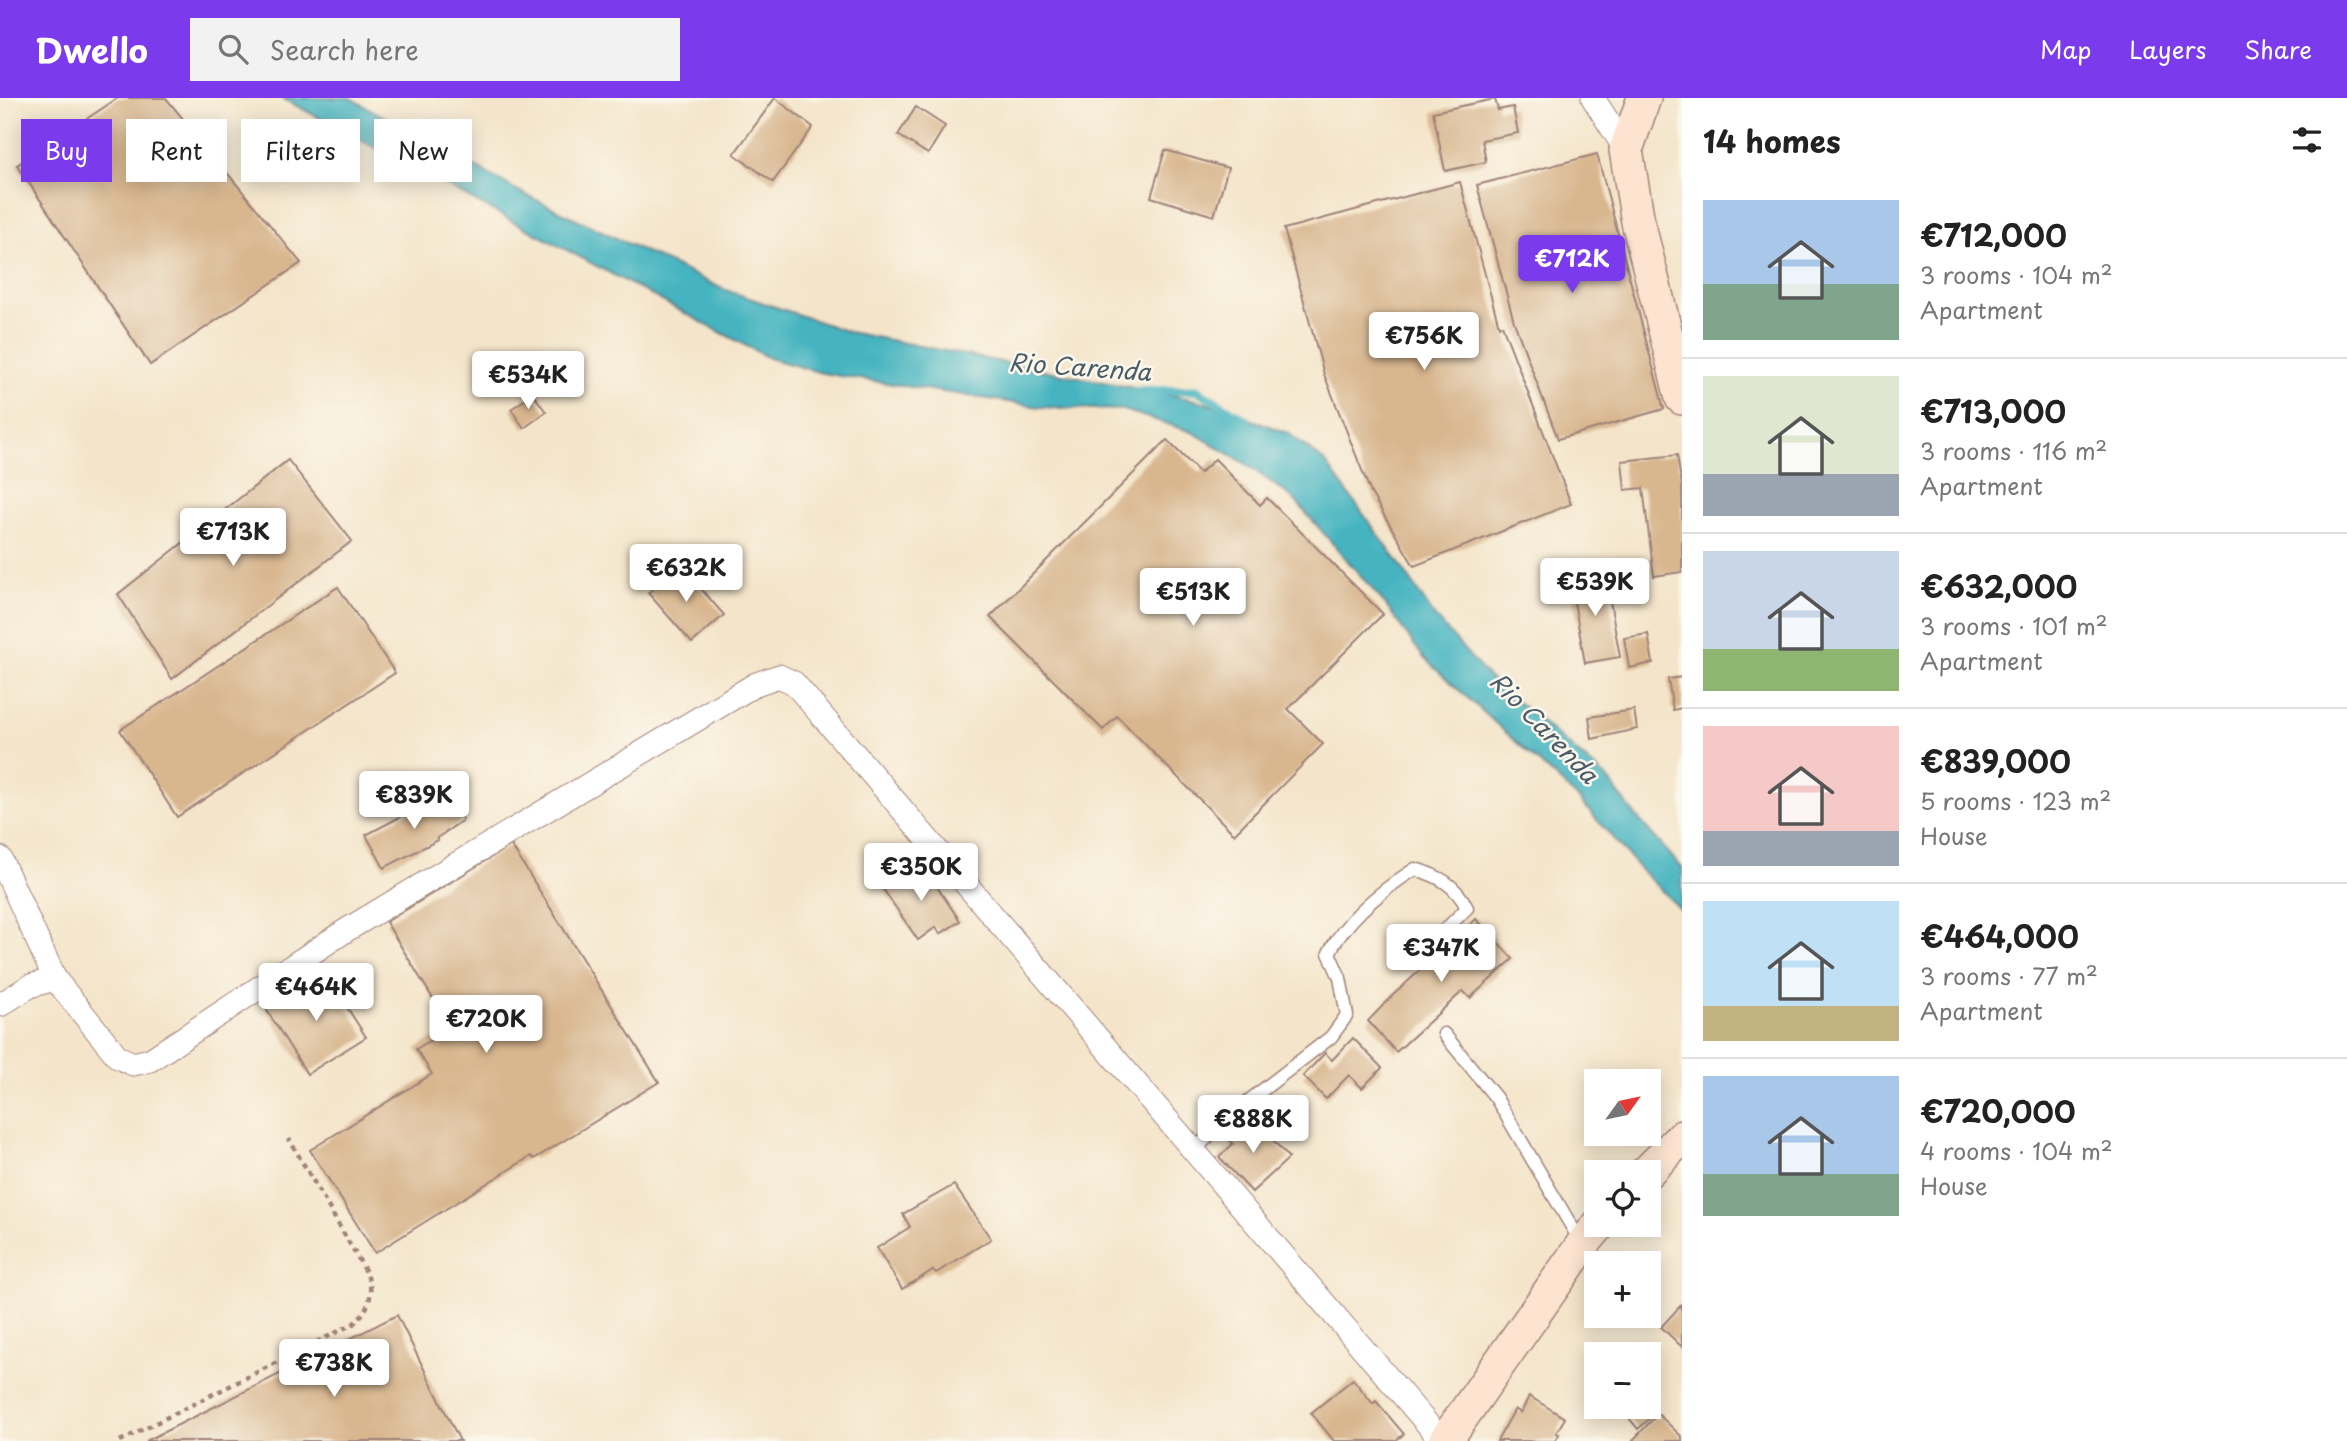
<!DOCTYPE html>
<meta charset="utf-8">
<style>
body{margin:0;font-family:"Playpen Sans",sans-serif;background:#f2f2f2;color:#222;height:100vh;display:flex;flex-direction:column;font-size:26px;white-space:nowrap}
*{box-sizing:border-box;margin:0}
p{font-size:23px;color:#767676}
.icon{flex:none;width:38px;height:38px;fill:none;stroke:currentColor;stroke-width:2;stroke-linecap:round;stroke-linejoin:round}
.map{position:relative;flex:1;overflow:hidden}
.drawer{display:flex;flex-direction:column;background:#fff;width:665px}
.drawer>*{flex:none}
.banner{position:absolute;left:21px;top:21px;width:665px;height:63px;display:flex;gap:14px}
.needle{width:46px;rotate:57deg}
.tools{position:absolute;left:1584px;top:971px;display:grid;gap:14px}
.tools a{display:grid;place-items:center;width:77px;height:77px;border-radius:0px;background:#fff;box-shadow:0 4px 18px #0003;font-size:35px}
.price{position:absolute;translate:-50% -60px;padding:0 16px;border-radius:7px;background:#fff;color:#222;font-size:23px;line-height:46px;filter:drop-shadow(0 2px 4px #0008)}
.price::after{content:'';position:absolute;left:50%;top:42px;width:21px;height:16px;margin-left:-10px;background:inherit;clip-path:polygon(0 0,100% 0,50% 100%)}
.price.active{background:#7c3aed;color:#fff}
ul{padding:0;list-style:none}
li{display:flex;align-items:center;gap:21px;height:175px;padding:0 21px}
li+li{border-top:2px solid #e0e0e0}
li span{display:grid;place-items:center;flex:none;width:196px;height:140px;border-radius:0px;color:#555}
li>.icon{margin-inline-start:auto}
span .icon{width:84px;height:84px;fill:#fffc;stroke-width:1}
li b{font-size:30px}
h2{display:flex;justify-content:space-between;align-items:center;height:84px;padding:0 21px;font-size:30px}
.pill{padding:0 24px;border-radius:0px;background:#fff;box-shadow:0 4px 18px #0003;font-size:24px;line-height:63px}
.pill.active{background:#7c3aed;color:#fff}
header{display:flex;align-items:center;gap:42px;box-sizing:border-box;height:98px;padding:0 35px;background:#7c3aed;color:#fff}
header strong{font-size:33px}
nav{display:flex;gap:38px;margin-inline-start:auto;font-size:24px}
.search{width:490px;height:63px;background:#f2f2f2;display:flex;align-items:center;gap:18px;box-sizing:border-box;padding:0 24px;border-radius:0px;color:#767676;font-size:26px}
main{display:flex;flex:1;min-height:0}
.map>svg:first-child{display:block}
.water{fill:#45b4c0;stroke:#486a76;stroke-width:2}
.lines{fill:none;stroke-linecap:round;stroke-linejoin:round}
.stream{stroke:#45b4c0;stroke-width:9}
.building{fill:#d8b68e}
.lane-casing{stroke:#9f827a;stroke-width:15}
.street-casing{stroke:#9f827a;stroke-width:25}
.secondary-casing{stroke:#9f827a;stroke-width:36}
.path{stroke:#9f827a;stroke-width:4.5;stroke-dasharray:5 5;stroke-linecap:butt}
.lane{stroke:#fff;stroke-width:12}
.street{stroke:#fff;stroke-width:23}
.secondary{stroke:#fde4d1;stroke-width:33}
.labels{text-anchor:middle;dominant-baseline:central;stroke-width:5;stroke-linejoin:round;paint-order:stroke}
.water-label{font-size:24px;font-style:italic;fill:#485b67;stroke:#fbf7ec}
</style>
<header>
<strong>Dwello</strong>
<div class="search"><svg class="icon" aria-label="search" viewBox="0 0 24 24"><circle cx="10" cy="10" r="6"/><path d="M15 15l6 6"/></svg>Search here</div>
<nav><a>Map</a><a>Layers</a><a>Share</a></nav>
</header>
<main>
<div class="map">
<svg width="1682" height="1343" viewBox="0 0 1682 1343">
<rect width="100%" height="100%" fill="#fbf7ec"/>
<filter id="ink" filterUnits="userSpaceOnUse"><feTurbulence type="fractalNoise" baseFrequency=".0143" numOctaves="2"/><feDisplacementMap in="SourceGraphic" scale="14" xChannelSelector="R" yChannelSelector="G"/><feConvolveMatrix kernelMatrix="1 2 1 2 8 2 1 2 1" color-interpolation-filters="sRGB"/></filter>
<filter id="wash" filterUnits="userSpaceOnUse"><feTurbulence type="fractalNoise" baseFrequency=".00686" numOctaves="4" result="noise"/><feDisplacementMap in="SourceGraphic" scale="28" xChannelSelector="R" yChannelSelector="G"/><feGaussianBlur stdDeviation="1.57" result="paint"/><feColorMatrix in="noise" values="0 0 0 0 0 0 0 0 0 0 0 0 0 0 0 0 0 1.4 0 .05"/><feComposite in="paint" operator="in"/></filter>
<g filter="url(#wash)">
<rect width="100%" height="100%" fill="#f4e5ca"/>
<path class="water" d="M282,0h68l174,96 199,95 126,43 351,69 88,32 38,30 73,100 35,53 55,62 117,99 29,38 47,53v43l-44,-44 -58,-67 -156,-142 -43,-59 -88,-101 -50,-36 -51,-30 -68,-22 -84,-3 -218,-34 -53,-15z"/>
<g class="lines">
<path class="stream" d="M1139,293l58,-1 49,30"/>
</g>
<g id="blocks">
<g class="building">
<path d="M118,0h48l135,165 -151,102 -133,-200z"/>
<path d="M775,0l38,29 -40,55 -39,-28z"/>
<path d="M1495,1l3,11 15,-3 5,26 -36,7 4,22 -41,9 -12,-59z"/>
<path d="M916,9l29,19 -17,28 -30,-19z"/>
<path d="M1165,52l63,18 -14,48 -63,-19z"/>
<path d="M1597,56l67,255 -106,30 -44,-117 -37,-137z"/>
<path d="M1460,84l39,144 3,-1 69,179 -157,62 -43,-73 -47,-119 -40,-145z"/>
<path d="M533,296l13,18 -22,16 -13,-19z"/>
<path d="M1167,342l33,33 15,-14 45,46 7,-7 116,116 -95,95 35,35 -89,90 -117,-118 -14,14 -113,-113z"/>
<path d="M1677,357l5,32v85l-28,4 -11,-88 -18,2 -3,-29z"/>
<path d="M288,362l64,81 -180,138 -54,-85z"/>
<path d="M680,467l44,50 -32,28 -44,-50z"/>
<path d="M1605,475l15,84 -35,6 -15,-84z"/>
<path d="M338,489l57,86 -218,144 -57,-87z"/>
<path d="M1648,536l5,29 -24,5 -5,-30z"/>
<path d="M1682,579v31l-9,2 -5,-31z"/>
<path d="M1634,612l3,19 -45,10 -3,-22z"/>
<path d="M448,696l15,26 -26,18 1,2 -54,28 -18,-33 55,-29 1,3z"/>
<path d="M511,747l148,237 -125,77 -3,-3 -156,97 -65,-103 122,-76 -16,-25 35,-21 -65,-106z"/>
<path d="M921,765l39,58 -20,13 -4,-7 -18,13 -35,-51z"/>
<path d="M1476,821l37,40 -43,39 -7,-7 -67,61 -28,-31 24,-25z"/>
<path d="M325,875l41,64 -59,37 -41,-65z"/>
<path d="M1353,940l29,30 -20,20 -13,-13 -23,24 -23,-23 22,-23 7,7z"/>
<path d="M1252,1019l37,41 -37,34 -33,-35 14,-13 -4,-5z"/>
<path d="M954,1087l37,54 -55,34 -3,-3 -31,19 -25,-41 33,-21 -7,-13z"/>
<path d="M1682,1206v43l-21,-20z"/>
<path d="M397,1217l63,126h-314z"/>
<path d="M1353,1281l20,25 3,-3 28,33 -9,7h-61l-23,-28z"/>
<path d="M1529,1298l36,22 -9,15 3,1 -4,7h-58l18,-32 6,4z"/>
<path d="M1629,1309h20l6,7 -17,15 -14,-17z"/>
<path d="M1658,1316l24,23v4h-50z"/>
</g>
</g>
</g>
<g filter="url(#ink)">
<use href="#blocks" fill-opacity="0" stroke="#9f827a" stroke-width="2"/>
<g class="lines">
<defs>
<g id="lane">
<path d="M1444,936l52,64 86,146"/>
<path d="M1195,1052l29,-30 107,-83 16,-22 -7,-37 -11,-25c18,-35 53,-63 86,-84 24,7 41,16 52,39l-24,24"/>
</g>
<g id="street">
<path d="M1593,0l33,52"/>
<path d="M0,760l55,121"/>
<path d="M0,907l30,-19 25,-7 63,78 15,7 17,-4 195,-129 411,-247 23,-8 15,7 648,758"/>
</g>
<g id="secondary">
<path d="M1644,0l-18,52 12,72 44,176"/>
<path d="M1647,1074l35,-35"/>
<path d="M1445,1343l138,-197 16,-19"/>
</g>
</defs>
<use href="#lane" class="lane-casing"/>
<use href="#street" class="street-casing"/>
<use href="#secondary" class="secondary-casing"/>
<path class="path" d="M120,1343l233,-117c17,-15 22,-31 13,-52l-77,-133"/>
<use href="#lane" class="lane"/>
<use href="#street" class="street"/>
<use href="#secondary" class="secondary"/>
</g>
</g>
<g class="labels">
<g class="water-label">
<text transform="translate(1080 268) rotate(4)">Rio Carenda</text>
<text transform="translate(1545 629) rotate(46)">Rio Carenda</text>
</g>
</g>
</svg>
<div class="tools">
<a><svg class="needle" viewBox="-14 -14 28 28"><path d="M0-13l5 13h-10z" fill="#e53935"/><path d="M0 13l5-13h-10z" fill="#767676"/></svg></a>
<a><svg class="icon" aria-label="locate" viewBox="0 0 24 24"><circle cx="12" cy="12" r="6"/><path d="M12 2v4M12 18v4M2 12h4M18 12h4"/></svg></a>
<a>+</a>
<a>−</a>
</div>
<b class="price active" style="left:1572px;top:197px">€712K</b>
<b class="price" style="left:1424px;top:274px">€756K</b>
<b class="price" style="left:528px;top:313px">€534K</b>
<b class="price" style="left:233px;top:470px">€713K</b>
<b class="price" style="left:686px;top:506px">€632K</b>
<b class="price" style="left:1595px;top:520px">€539K</b>
<b class="price" style="left:1193px;top:530px">€513K</b>
<b class="price" style="left:414px;top:733px">€839K</b>
<b class="price" style="left:921px;top:805px">€350K</b>
<b class="price" style="left:1441px;top:886px">€347K</b>
<b class="price" style="left:316px;top:925px">€464K</b>
<b class="price" style="left:486px;top:957px">€720K</b>
<b class="price" style="left:1253px;top:1057px">€888K</b>
<b class="price" style="left:334px;top:1301px">€738K</b>
<div class="banner">
<a class="pill active">Buy</a>
<a class="pill">Rent</a>
<a class="pill">Filters</a>
<a class="pill">New</a>
</div>
</div>
<section class="drawer">
<h2>14 homes<svg class="icon" aria-label="filters" viewBox="0 0 24 24"><path d="M4 7h16M4 17h16"/><circle cx="9" cy="7" r="2"/><circle cx="15" cy="17" r="2"/></svg></h2>
<ul>
<li><span style="background:linear-gradient(#a9c7e8 60%,#7fa58c 0)"><svg class="icon" aria-label="home" viewBox="0 0 24 24"><path d="M3 11l9-7 9 7M6 9v11h12V9"/></svg></span><div><b>€712,000</b><p>3 rooms · 104 m²</p><p>Apartment</p></div></li>
<li><span style="background:linear-gradient(#dfe7d0 70%,#9aa5b1 0)"><svg class="icon" aria-label="home" viewBox="0 0 24 24"><path d="M3 11l9-7 9 7M6 9v11h12V9"/></svg></span><div><b>€713,000</b><p>3 rooms · 116 m²</p><p>Apartment</p></div></li>
<li><span style="background:linear-gradient(#c9d6e8 70%,#8fb573 0)"><svg class="icon" aria-label="home" viewBox="0 0 24 24"><path d="M3 11l9-7 9 7M6 9v11h12V9"/></svg></span><div><b>€632,000</b><p>3 rooms · 101 m²</p><p>Apartment</p></div></li>
<li><span style="background:linear-gradient(#f6c9c9 75%,#9aa5b1 0)"><svg class="icon" aria-label="home" viewBox="0 0 24 24"><path d="M3 11l9-7 9 7M6 9v11h12V9"/></svg></span><div><b>€839,000</b><p>5 rooms · 123 m²</p><p>House</p></div></li>
<li><span style="background:linear-gradient(#bfe0f5 75%,#c2b280 0)"><svg class="icon" aria-label="home" viewBox="0 0 24 24"><path d="M3 11l9-7 9 7M6 9v11h12V9"/></svg></span><div><b>€464,000</b><p>3 rooms · 77 m²</p><p>Apartment</p></div></li>
<li><span style="background:linear-gradient(#a9c7e8 70%,#7fa58c 0)"><svg class="icon" aria-label="home" viewBox="0 0 24 24"><path d="M3 11l9-7 9 7M6 9v11h12V9"/></svg></span><div><b>€720,000</b><p>4 rooms · 104 m²</p><p>House</p></div></li>
</ul>
</section>
</main>
